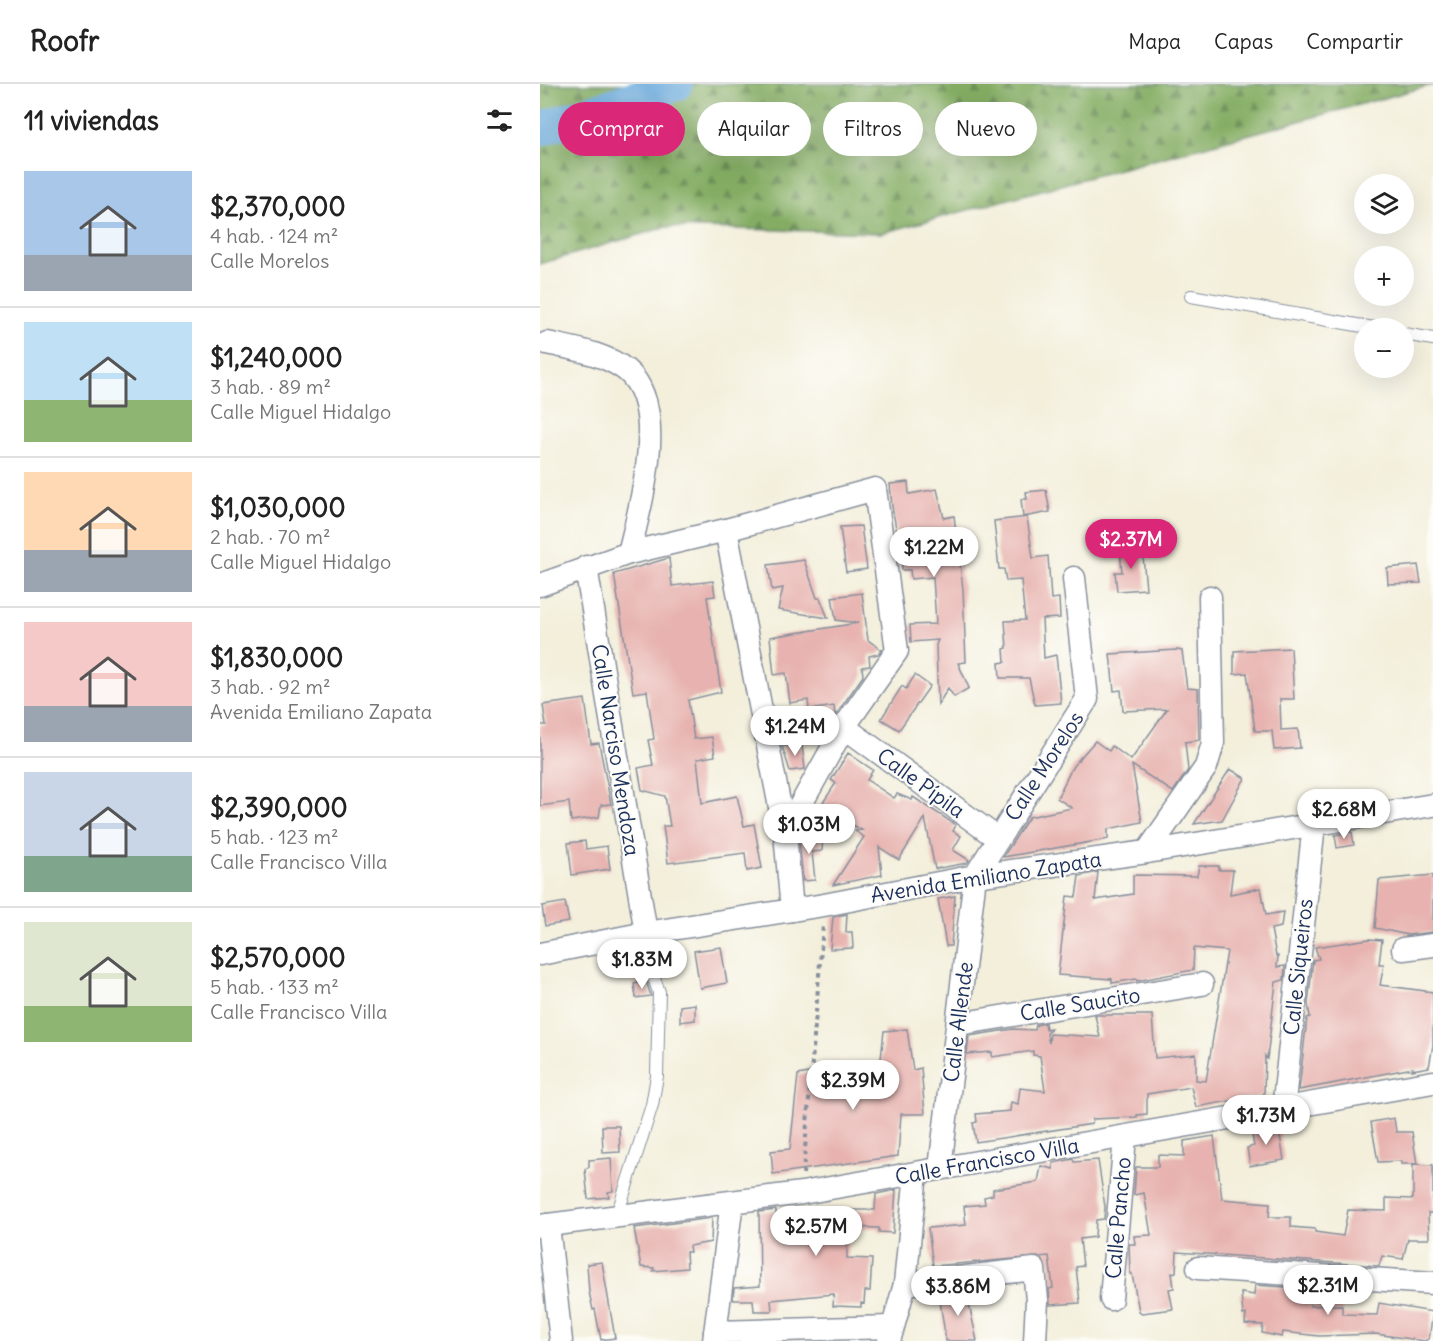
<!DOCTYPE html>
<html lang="es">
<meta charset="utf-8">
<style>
body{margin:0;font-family:Delius,sans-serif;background:#f6f6f6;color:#222;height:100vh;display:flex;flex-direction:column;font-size:22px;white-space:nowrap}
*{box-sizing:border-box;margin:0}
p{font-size:20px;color:#767676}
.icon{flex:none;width:33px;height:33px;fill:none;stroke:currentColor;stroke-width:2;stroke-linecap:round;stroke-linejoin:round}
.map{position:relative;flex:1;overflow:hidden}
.side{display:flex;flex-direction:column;background:#fff;width:540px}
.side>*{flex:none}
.top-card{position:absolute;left:18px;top:18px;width:570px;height:54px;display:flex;gap:12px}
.tools{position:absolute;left:814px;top:90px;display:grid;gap:12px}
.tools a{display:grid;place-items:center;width:60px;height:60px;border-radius:50%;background:#fff;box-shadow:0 6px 24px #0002;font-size:30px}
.price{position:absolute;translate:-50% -51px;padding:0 14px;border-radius:21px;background:#fff;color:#222;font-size:20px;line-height:39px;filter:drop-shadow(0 2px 3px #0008)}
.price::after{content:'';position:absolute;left:50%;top:36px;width:18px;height:14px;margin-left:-9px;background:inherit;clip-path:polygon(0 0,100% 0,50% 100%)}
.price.current{background:#db2777;color:#fff}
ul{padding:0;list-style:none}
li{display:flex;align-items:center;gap:18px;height:150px;padding:0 24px}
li+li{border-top:2px solid #e0e0e0}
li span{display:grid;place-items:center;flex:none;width:168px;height:120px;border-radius:0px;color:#555}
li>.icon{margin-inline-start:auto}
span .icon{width:72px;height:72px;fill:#fffc;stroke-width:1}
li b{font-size:26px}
h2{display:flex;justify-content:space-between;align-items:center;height:72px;padding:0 24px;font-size:26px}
.tag{padding:0 21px;border-radius:27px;background:#fff;box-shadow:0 6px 24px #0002;font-size:21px;line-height:54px}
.tag.current{background:#db2777;color:#fff}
header{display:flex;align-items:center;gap:36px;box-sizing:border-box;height:84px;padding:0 30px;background:#fff;border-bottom:2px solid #e0e0e0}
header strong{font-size:28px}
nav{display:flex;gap:33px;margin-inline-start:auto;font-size:21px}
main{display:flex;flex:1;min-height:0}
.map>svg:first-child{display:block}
.forest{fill:url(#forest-firs);stroke:#506e61;stroke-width:1.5}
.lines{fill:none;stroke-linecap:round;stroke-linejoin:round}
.river{stroke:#6aaadd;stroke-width:34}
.building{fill:#e7b2af}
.lane-casing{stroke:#878f9c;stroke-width:14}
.street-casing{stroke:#878f9c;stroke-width:25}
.path{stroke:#878f9c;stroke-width:4;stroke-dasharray:4.5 4.5;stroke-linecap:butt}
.lane{stroke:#fff;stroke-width:12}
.street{stroke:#fff;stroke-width:22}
.labels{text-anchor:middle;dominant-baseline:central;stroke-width:4.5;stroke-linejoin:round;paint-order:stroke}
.street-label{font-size:21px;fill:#1b2f5e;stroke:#fdfcf7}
</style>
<header>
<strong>Roofr</strong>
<nav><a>Mapa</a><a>Capas</a><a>Compartir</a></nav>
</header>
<main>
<section class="side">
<h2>11 viviendas<svg class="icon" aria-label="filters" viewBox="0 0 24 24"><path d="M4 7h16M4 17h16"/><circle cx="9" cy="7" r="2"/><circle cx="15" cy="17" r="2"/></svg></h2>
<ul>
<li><span style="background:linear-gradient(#a9c7e8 70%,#9aa5b1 0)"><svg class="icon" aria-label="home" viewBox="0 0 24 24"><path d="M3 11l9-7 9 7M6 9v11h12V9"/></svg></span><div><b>$2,370,000</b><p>4 hab. · 124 m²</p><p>Calle Morelos</p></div></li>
<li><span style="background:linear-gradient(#bfe0f5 65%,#8fb573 0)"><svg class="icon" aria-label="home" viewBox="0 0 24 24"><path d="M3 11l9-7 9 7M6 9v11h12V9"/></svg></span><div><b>$1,240,000</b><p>3 hab. · 89 m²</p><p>Calle Miguel Hidalgo</p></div></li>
<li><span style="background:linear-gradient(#ffd9b3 65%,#9aa5b1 0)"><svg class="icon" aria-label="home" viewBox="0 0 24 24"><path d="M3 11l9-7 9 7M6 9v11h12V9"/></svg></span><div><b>$1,030,000</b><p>2 hab. · 70 m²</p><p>Calle Miguel Hidalgo</p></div></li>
<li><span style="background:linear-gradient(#f6c9c9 70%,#9aa5b1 0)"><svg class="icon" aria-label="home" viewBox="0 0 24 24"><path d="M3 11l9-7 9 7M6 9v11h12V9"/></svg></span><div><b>$1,830,000</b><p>3 hab. · 92 m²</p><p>Avenida Emiliano Zapata</p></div></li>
<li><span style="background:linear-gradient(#c9d6e8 70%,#7fa58c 0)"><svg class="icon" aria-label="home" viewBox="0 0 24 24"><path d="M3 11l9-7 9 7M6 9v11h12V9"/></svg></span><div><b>$2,390,000</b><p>5 hab. · 123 m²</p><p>Calle Francisco Villa</p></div></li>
<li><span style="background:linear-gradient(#dfe7d0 70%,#8fb573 0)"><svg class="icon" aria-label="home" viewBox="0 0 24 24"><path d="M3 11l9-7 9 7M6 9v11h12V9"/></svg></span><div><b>$2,570,000</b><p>5 hab. · 133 m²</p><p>Calle Francisco Villa</p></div></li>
</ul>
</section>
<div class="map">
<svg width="893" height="1257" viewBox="0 0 893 1257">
<defs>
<pattern id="forest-firs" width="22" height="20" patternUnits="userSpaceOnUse" patternTransform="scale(1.5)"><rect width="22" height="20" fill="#84ad64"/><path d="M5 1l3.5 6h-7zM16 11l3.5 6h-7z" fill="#6b8d56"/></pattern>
</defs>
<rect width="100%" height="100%" fill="#fdfcf7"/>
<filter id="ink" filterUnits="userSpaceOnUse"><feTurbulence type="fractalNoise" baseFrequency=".0167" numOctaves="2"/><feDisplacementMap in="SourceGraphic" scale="12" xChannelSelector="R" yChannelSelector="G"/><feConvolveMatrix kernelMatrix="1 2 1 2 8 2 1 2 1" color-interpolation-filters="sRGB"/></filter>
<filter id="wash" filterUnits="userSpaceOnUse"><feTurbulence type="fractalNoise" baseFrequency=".008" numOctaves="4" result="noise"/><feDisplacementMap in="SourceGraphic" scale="24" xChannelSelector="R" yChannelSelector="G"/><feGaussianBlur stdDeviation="1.35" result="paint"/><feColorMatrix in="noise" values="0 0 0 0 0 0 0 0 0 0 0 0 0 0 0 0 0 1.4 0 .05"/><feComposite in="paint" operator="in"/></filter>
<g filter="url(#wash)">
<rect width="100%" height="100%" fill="#f3efdb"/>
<path class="forest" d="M0,0h893v1l-551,148 -216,-6 -126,37z"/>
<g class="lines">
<path class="river" d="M0,45l136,-45"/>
</g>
<g id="blocks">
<g class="building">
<path d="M368,398l1,12 28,-5 7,29 10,-2 9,73 3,73 -8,1 11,25 -15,9 -6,-9 -10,17 -2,-60 2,-5 -27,2 -1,-17 26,-1 -3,-47 -22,2 -1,-9h-8l-1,-27 -2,1 -7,-37 -2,-23z"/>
<path d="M506,406l4,22 -27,5 -2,-18h6l-1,-7z"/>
<path d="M487,433l6,41 15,-2 3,43 8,-1 1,20 -18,1 2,39 12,-3 5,48 -26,2 -6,-27h-29l-1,-15 6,-1 -1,-13 3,-1 -2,-27 20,-1 -4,-40 -15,1 -2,-12h-5l-5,-48z"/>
<path d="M321,442l6,43 -21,3 -6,-45z"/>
<path d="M602,461l4,44 -29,2 -2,-19h7l-2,-22z"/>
<path d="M129,474l3,28 41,-5 2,15 -8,1 14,95 -33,8 6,39 18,-2 3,19 -18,3 5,44 35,-7 7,30 10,-2 8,44 -15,3 -2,-18 -77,10 -5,-37h7l-5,-30 -23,-6 -4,-22 15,-3 -5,-25 6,-1 -7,-48 -14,2 -19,-119z"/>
<path d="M264,476l13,38h3l8,20 -50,-8 5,-22 -11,2 -4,-25z"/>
<path d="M878,481l3,18 -33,1 -1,-16z"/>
<path d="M322,509l6,47 14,10 -4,4 -9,2 1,10 -8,1 1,9 -28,40 -1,-10 -25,4 -1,-10 -18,3 -4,-30 -12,2 -4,-38 88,-14 -22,-3 -4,-23z"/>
<path d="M751,564l3,51h-14l1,31 17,-1 2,19 -26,2 -2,-19h-17l-8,-58 -13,1v-23z"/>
<path d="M637,566l5,1 5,37 11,1 1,51 -14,2 3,28 -15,22 -41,-27 10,57 -34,7v10l-105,18 26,-40 43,-9 -15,-10 16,-32 22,-25 14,10 3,-5 19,14 36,-51 -44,2 -2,-21 -7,1 -4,-37z"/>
<path d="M375,591l15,11 -31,44 -18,-11 21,-33 4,3z"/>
<path d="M45,615l6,45 8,-1 12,61 -10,1 -2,12 -28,4 -2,-19 -29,4v-81h6l-3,-20z"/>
<path d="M262,661l3,24 -15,2 -8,-25z"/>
<path d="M308,669l25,17 -6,10 27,18 3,-4 15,6 1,-3 43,28 -3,6 8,5 -8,14 16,10 -2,3 -32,6 -10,-51 -26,42 -20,-13 3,28 -49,10 31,-48 -9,-6 7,-1 -42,-23 16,-24 -5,-3z"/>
<path d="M690,685l15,9 -23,42 -28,4z"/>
<path d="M812,748l2,13 -17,3 -2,-13z"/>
<path d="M283,751l-1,16 -10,1 3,28 -12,1 -4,-44z"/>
<path d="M45,757l1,8 21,-3 3,23 -38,6 -4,-32z"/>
<path d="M659,782h20v4h14l-3,24 31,-6 5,27 17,-3 -2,15 -10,2 5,27h2l-1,11 8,-1 -1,14 -8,2 -9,77 -2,-3 -1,39 -68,12 -5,-20 -44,7v20l-10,1v2l-44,2 -1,5 -116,18 -3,-19 4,-1 -1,-8 34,-3 1,-9 7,2 2,-16 25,3 -5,-35 -7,-1v-4l-41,6v-5l-25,2 2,-18 44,-7 22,1 1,-5 9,-2 1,6 5,-1 -4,6 2,9 1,-9 50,3 -5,-22h57l3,43 41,-4v26l10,1 21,-130 -33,-3 -1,22 -56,11 -1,-2 -24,4v-4l-54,-4 9,-79 9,1 3,-21 19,-4 -3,28 38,-6v-19l64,1z"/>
<path d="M893,791v57l-25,3 -33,-7 4,-48z"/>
<path d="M415,812l-4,50h-5l-8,-47z"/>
<path d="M25,818l4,20 -24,4 -3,-20z"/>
<path d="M307,830l-1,18h6l1,16 -23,1 3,-32z"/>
<path d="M829,855l13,1 -3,24h5l-4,21 53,7v53l-4,22 -17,3 1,-2 -114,22 8,-72 3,-1 -2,-13 5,-44 6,-1 -4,-12z"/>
<path d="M181,863l6,36 -27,5 -6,-37z"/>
<path d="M106,897l5,15 -15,2 -2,-14z"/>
<path d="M155,920v16l-15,2v-16z"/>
<path d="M367,945l6,41 8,-2 4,46h-24l-3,42 -125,18 -2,-23 19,-2 8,-74 43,-8v3l13,-2 1,4 25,-4 4,-37z"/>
<path d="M854,1034l2,14h16l5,32h-16v-3l-23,1 -7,-40z"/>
<path d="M738,1040l6,36 -34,6 -3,-18 7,-2 -3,-17z"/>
<path d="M62,1042h17l1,26 -17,1z"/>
<path d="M674,1052l8,63 48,4 -1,14h22v10l24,2v3l28,4 5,-26 38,1v-13l27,1v-35l20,1v48h-5l1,26h-21l-5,20 -21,-3 -3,10 -202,-14 -1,20 -4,1 2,15 -5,1 4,20 -31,4 -3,-2 -7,-37h-2l-1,-30h6l-1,-8 17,-1 -7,-42 -10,2 2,-28h22v-12l26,1v-15z"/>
<path d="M71,1074l2,33 -5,1 1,5 -21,2 -3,-30 4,-2v-7z"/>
<path d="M533,1075l1,3 24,-2 7,47 -1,12 -8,1 -1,17 -15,2 3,27 -7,1 4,36 -30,2 -1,-16 4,-1 -4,-32 -116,10 -5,-38 38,-3 -2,-19 21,-2 -1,-7 9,-2v-6l45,-7 3,-16 12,3v-6z"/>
<path d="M356,1106l-3,43 -14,-1v-4l-32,-1v31l25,1 -2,32h-5l-1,13 -3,-1v4l-28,-1 1,-12 -63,6 1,11h-18l-1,-11h-20l1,-12 26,-2 -1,-74 17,-2v15l35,1 1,-8 12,1v-5h5l-1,-4h47l1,-16z"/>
<path d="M172,1134l-1,24 -22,4 1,6h-4l1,16 -34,3 1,-3 -13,-1 -7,-39z"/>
<path d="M62,1178l13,76 -14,2 -6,-31 -2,1 -4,-18 -2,-28z"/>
<path d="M715,1201l56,4 -1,17 32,-1v9l35,1 2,-12 54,9 -4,27 -4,2 -49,-7 -57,2 -36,-4 -1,5 -20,-4 1,-8 -18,-1 1,-10 -3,1 -2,-22 13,2z"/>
<path d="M433,1206v4l-6,1 10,46h-31l-7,-47z"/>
</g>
</g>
</g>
<g filter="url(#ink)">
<use href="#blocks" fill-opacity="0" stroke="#878f9c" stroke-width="1.5"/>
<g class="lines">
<defs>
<g id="lane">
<path d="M651,212l183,32"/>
<path d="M864,250l29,5"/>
<path d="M77,855l35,34 7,19 -2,84 -5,29 -35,110"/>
</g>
<g id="street">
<path d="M7,259c27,6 57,10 79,27 44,36 14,137 3,183"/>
<path d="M186,446l59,303 7,77"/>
<path d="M46,483l60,366"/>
<path d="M0,501l89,-32 97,-23 149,-41 22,162 -53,76 -59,106"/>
<path d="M304,643l153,111"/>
<path d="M607,768l59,-85 7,-24 -3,-146"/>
<path d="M863,865l30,-4"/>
<path d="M0,870l106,-21 178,-28 151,-29 172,-24 286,-47"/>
<path d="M418,940l244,-40"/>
<path d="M743,1026l31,-286"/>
<path d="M400,1084l35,-292 112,-177 -13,-121"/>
<path d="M8,1141l13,116"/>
<path d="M0,1142l262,-33 631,-111"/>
<path d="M658,1184l235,15"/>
<path d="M365,1200l129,-15 3,31 -2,41"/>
<path d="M571,1215l14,-162"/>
<path d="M175,1248l176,-5"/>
<path d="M174,1257l18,-139"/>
<path d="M349,1257l16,-57 11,-111"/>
</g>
</defs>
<use href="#lane" class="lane-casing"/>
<use href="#street" class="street-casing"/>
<path class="path" d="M263,1090l20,-249"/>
<use href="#lane" class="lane"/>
<use href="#street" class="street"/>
</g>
</g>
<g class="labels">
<g class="street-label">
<text transform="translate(76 666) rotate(81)">Calle Narciso Mendoza</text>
<text transform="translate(504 682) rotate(-57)">Calle Morelos</text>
<text transform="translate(381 699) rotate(36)">Calle Pípila</text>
<text transform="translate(446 793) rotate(-9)">Avenida Emiliano Zapata</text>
<text transform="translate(758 883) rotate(-84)">Calle Siqueiros</text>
<text transform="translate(540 920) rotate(-9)">Calle Saucito</text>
<text transform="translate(418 938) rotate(-83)">Calle Allende</text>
<text transform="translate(447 1077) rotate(-10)">Calle Francisco Villa</text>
<text transform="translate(578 1134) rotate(-85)">Calle Pancho</text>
</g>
</g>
</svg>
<div class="tools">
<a><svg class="icon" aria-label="layers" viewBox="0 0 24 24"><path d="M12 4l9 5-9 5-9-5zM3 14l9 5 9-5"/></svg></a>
<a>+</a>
<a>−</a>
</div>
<b class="price current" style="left:591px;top:486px">$2.37M</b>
<b class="price" style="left:394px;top:494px">$1.22M</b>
<b class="price" style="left:255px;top:673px">$1.24M</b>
<b class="price" style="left:804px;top:756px">$2.68M</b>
<b class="price" style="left:269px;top:771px">$1.03M</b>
<b class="price" style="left:102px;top:906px">$1.83M</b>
<b class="price" style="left:313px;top:1027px">$2.39M</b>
<b class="price" style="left:726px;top:1062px">$1.73M</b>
<b class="price" style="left:276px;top:1173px">$2.57M</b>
<b class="price" style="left:788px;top:1232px">$2.31M</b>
<b class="price" style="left:418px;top:1233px">$3.86M</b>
<div class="top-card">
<a class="tag current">Comprar</a>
<a class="tag">Alquilar</a>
<a class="tag">Filtros</a>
<a class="tag">Nuevo</a>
</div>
</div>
</main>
